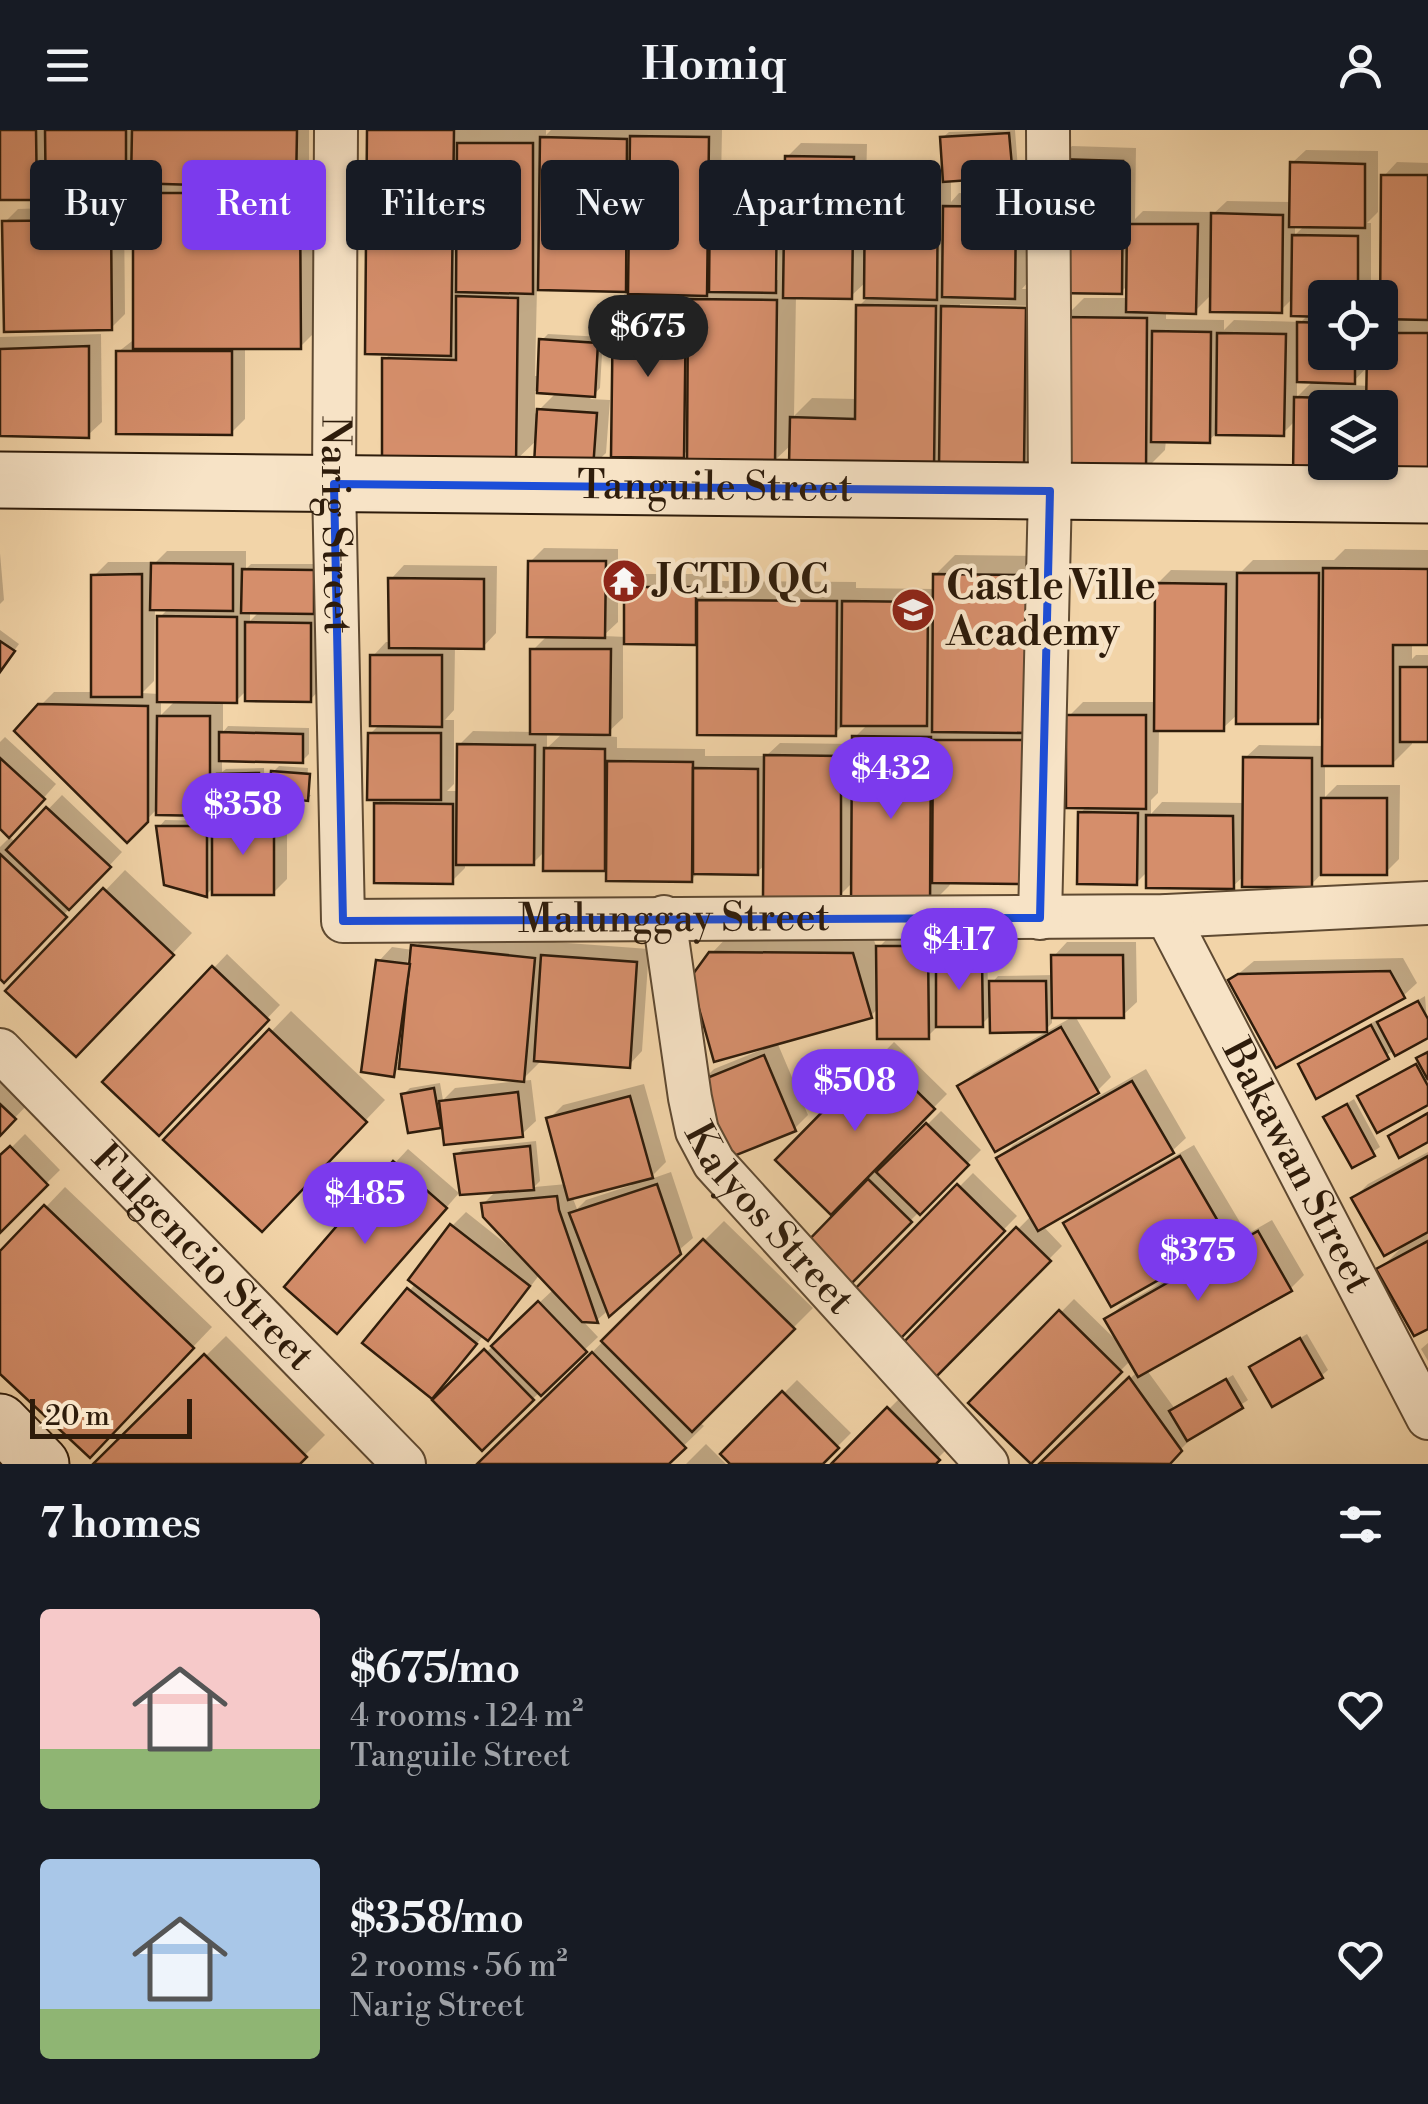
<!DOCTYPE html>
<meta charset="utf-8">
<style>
body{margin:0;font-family:"Libre Bodoni",serif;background:#242831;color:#f1f3f6;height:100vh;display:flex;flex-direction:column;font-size:38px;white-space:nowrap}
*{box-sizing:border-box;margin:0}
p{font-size:32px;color:#9ea1a6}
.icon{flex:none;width:55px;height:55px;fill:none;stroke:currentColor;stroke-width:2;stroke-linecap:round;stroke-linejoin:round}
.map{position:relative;height:1334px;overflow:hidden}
.sheet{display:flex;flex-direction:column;background:#171b24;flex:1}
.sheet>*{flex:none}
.hud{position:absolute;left:30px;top:30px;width:1370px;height:90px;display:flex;gap:20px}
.controls{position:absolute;left:1308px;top:150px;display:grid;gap:20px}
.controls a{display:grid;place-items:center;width:90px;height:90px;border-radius:10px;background:#171b24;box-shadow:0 2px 8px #0004;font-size:50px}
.scale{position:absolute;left:30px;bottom:25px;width:162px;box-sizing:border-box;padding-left:10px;border:5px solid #2e1c0b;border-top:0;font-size:28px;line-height:35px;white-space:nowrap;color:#2e1c0b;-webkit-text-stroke:8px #f7e3c6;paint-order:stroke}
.price{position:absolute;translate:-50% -85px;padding:0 22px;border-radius:35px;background:#7c3aed;color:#fff;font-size:32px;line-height:65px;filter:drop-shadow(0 2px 5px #0008)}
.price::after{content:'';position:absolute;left:50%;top:60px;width:30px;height:22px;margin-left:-15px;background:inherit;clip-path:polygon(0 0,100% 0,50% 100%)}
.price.selected{background:#222;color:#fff}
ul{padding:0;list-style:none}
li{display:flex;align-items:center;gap:30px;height:250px;padding:0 40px}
li span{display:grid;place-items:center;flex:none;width:280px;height:200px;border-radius:10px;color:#555}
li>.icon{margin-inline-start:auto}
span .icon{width:120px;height:120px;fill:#fffc;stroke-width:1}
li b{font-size:42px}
h2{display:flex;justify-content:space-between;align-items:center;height:120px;padding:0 40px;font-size:42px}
.tag{padding:0 35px;border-radius:10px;background:#171b24;box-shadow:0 2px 8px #0004;font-size:35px;line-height:90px}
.tag.selected{background:#7c3aed;color:#fff}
header{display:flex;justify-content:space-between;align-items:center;height:130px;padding:0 40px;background:#171b24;font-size:45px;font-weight:600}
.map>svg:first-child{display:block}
.shadow{fill:#0003;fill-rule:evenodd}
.building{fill:#d58e6b;stroke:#2e1c0b;stroke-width:2.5}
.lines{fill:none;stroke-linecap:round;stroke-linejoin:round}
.street-casing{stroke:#5f4a32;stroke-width:46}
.secondary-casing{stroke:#2e1c0b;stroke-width:59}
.street{stroke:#f7e3c6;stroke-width:42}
.secondary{stroke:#f7e3c6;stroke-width:55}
.marked{fill:none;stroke:#1d4ed8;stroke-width:8;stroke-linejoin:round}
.labels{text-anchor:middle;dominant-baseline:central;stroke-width:9;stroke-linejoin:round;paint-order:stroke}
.street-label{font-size:40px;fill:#2e1c0b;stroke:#f7e3c6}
.poi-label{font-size:40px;font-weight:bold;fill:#2e1c0b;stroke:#f7e3c6;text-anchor:start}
</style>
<header><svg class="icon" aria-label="menu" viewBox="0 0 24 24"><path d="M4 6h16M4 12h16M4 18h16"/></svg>Homiq<svg class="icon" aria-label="person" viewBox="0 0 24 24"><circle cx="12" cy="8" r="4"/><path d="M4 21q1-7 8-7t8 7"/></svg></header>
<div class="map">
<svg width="1428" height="1334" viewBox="0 0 1428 1334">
<rect width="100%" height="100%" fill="#f2d4a8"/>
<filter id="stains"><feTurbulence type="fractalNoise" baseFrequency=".002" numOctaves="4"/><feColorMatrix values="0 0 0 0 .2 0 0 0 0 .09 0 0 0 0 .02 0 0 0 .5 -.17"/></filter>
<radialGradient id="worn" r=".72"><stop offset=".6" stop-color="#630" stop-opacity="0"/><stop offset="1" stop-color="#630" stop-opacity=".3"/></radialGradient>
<g class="shadow">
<path d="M0,0h309v44h10l1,153 -20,20h-55v72l-14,14 -113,-81 18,-14v-139l-12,11 1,104 -14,14 -106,-106 13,-13 31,-1 -1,-23 -12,12 -36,1zM139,50l10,1 -10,10z"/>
<path d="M370,0h176v5l5,-5h171l-1,51 6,-6 60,1v-19l14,-14 66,1 -1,41 15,-15 64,1 -3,-33 7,-6 66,-2 3,39 -7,6 -60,4v23l8,-9 70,2 -1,87 -6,7h23l-2,156 -20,20 -81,-7 -9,9 -141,-23 -18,17 -85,-12 -6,6 -68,-152 15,-14 -93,-1 -2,88h5l2,-36 6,-6 55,3 -3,51 -10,11 20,1 -4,53 -14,13 -54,-27 -24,23 -129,-103 7,-7zM774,46h5l-1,104h-5zM867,151l-1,18 -7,7 -2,93 -45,-1 -18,18 2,-121 55,1zM960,174l78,2v5l-78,-2zM535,261l22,1 -22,22z"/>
<path d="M1072,16l64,2 -1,71 8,-8 67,1v5l17,-16 65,1v-39l14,-13 72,1v61l-11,11h4v75h-46v54h55v-29l6,-6 -2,-141 13,-14 31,1v312l-60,-11 -10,10 -62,-1v-53l-13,13h-66l-8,7h-43l-1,10 -20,20 -81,-152 20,-20h45v-14l-8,8 -63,-132zM1295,95h10l-10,10zM1212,164l69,16 13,-13 15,17 -8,8 -67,-2 -10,10v-10l-58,-1v-9l29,1zM1369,235v21l-19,-1zM1297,250h17l-17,17zM1325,278h55v54h-55z"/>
<path d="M101,204l1,88 -14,13 -88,-1v-97z"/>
<path d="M544,418l74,1v73l-15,14 24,1 -1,-49 14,-14h68v18l12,-11 136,1v6l79,1v-14l20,-20 93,1v154l-99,176 -20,20 -75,-25 -14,14 -74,-31 -9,8h-58l-8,8 -83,-11 -62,-1v-18l-13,13h-68v5l-13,13 -75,-77 7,-7 -14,-63 11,-11 -8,-67 13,-14h5v-63l13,-14 93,1 -1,67 -13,14 -28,-1 -1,64 -9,10h9v64l-7,7h12v-46l14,-14 59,1 1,-82 15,-15 -18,-73zM700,507l135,96 10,-10h24l-15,15v6l-74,-1 -14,13h-61v-7l-88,-1v-11l-13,-1 19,-18v-77l72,2zM547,602h17l-17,16z"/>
<path d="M1345,419l83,1v93h-16v16l4,-4h12v85h-16v4l-20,20 -67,-1v34l12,-12h63l-1,74 -13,13h-63l-12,13 -66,-10 -13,12 -84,-16 -12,12 -56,-70 8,-7 -19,-90 14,-14h74v-118l14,-14 71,1 11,-11h81zM1239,583l78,9 8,-8v32l-66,-1 -14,13v45l-83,-1 -11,12v-14l7,-7 1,-65h64z"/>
<path d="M167,421h79v18l5,-5h68v41l-4,5h8v76l-13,14 -62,-11 -12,12h-13v31l5,-6 81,2v26l-7,7 -80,-2v13l4,-3 38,-1 1,31 -8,8h30v72l-14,14 -58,-7 -8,8 -48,-67 6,-7 50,1 15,-15 -10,-4 -11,11 -51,-5 -31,32 -87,-134 14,-14h40v-116l14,-14h48zM155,478h14l-9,9 -1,77 -17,-1 12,-12zM250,481h10l-10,10zM161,570h15l-15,15z"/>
<path d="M0,423l4,47 -4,4z"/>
<path d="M0,500l19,14 -19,26z"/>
<path d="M5,607l51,47 -33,37 -23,4v-83z"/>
<path d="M279,636l29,2 -2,27h5l-3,4 -35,-27z"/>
<path d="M62,665l60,57 -118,127 -4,-4v-128l10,-10 6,6z"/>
<path d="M125,740l67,63 -96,101 -87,-43z"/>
<path d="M434,796l120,12v4l95,7 -7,102 -13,14 -86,-6 -22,22 10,-1 5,41 -14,13 -78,-12 -4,3 -37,-30 7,-7 30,-5 3,17 12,-12 63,-7 -117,-15 -8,8 -14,-113 13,-14 21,3zM409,821l5,1 -16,110h-5z"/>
<path d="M731,803l141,1 5,15 15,-15 49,-1v24l4,-4h42l1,34 10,-11 56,-1v-19l13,-14h69l1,60 -14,13 -48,1 36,61 -14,14 -137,-5 14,-13 100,-57h-22v7l-6,6 -53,-16 -11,11 -43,1 -11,11 -49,-29 -8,9 -94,26 31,73 -14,14 -94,-46 14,-14 47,-19 -50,-96z"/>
<path d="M227,824l53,51 -121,127 -53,-50z"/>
<path d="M1403,828l14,25 -14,13 -172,-16 23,-19z"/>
<path d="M1425,866l3,39 -33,15 -78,45 -16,-31 6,-6 70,-38 2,4z"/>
<path d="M291,881l94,89 -104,109 -114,-69z"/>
<path d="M894,912l53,52 -68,69 5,5 57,-57 40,39 -133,133 -13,-67 -57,-56z"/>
<path d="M1428,921v51l-68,-5 61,-36z"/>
<path d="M0,936l34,32 -34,35z"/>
<path d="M1146,939l40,69 -14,13 -130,74 20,21 -129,130 -30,-29 129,-132 -32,-56 13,-14z"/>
<path d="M644,954l22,78 -18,18 23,-8 22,66 -96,82h-15l16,17 -116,110 -47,-47 119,-111 -14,-15 -38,50 -14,14 -4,-3 -39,47 -79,-39 50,-60 36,-57 14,-14 44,35 2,-3 -29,-40 14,-14 -41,-35 7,-6 73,-8 4,40 -6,6 33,-3 -18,-65 14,-14zM631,1051l1,4 -46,15 -9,9 -5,-13z"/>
<path d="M1354,969l26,48 -27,18 -27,-48z"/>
<path d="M25,1004l35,36 -60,59v-70z"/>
<path d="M1194,1015l47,79 -14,14 -161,-15 14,-13z"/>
<path d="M408,1019l51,44 -108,124 44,-154z"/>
<path d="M1428,1022v174l-49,-56 28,-28 -53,-44 14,-14z"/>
<path d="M973,1043l44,43 -116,118 -45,-43z"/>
<path d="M65,1057l147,140 -103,108 -109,-65v-115z"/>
<path d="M1272,1090l32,55 -14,14 -144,80 29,40 58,-34 15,25 -54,36 -28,28 -122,-1 94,-92 -7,-11 -100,101 -59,-58 102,-104 45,44 -12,-24 14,-13z"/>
<path d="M724,1091l89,87 -114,114 5,4 -39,38h-185z"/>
<path d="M1307,1204l21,36 -7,6 -69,-9z"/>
<path d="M226,1206l99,99 -29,29h-200z"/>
<path d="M1428,1213v18l-7,-12z"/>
<path d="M797,1250l54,53 -31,31h-87l-10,-10z"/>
<path d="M902,1266l50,48 -20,20h-98z"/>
<path d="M706,1314l20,20h-40z"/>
</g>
<g class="building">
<path d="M0,0h36l1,70h-37z"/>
<path d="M45,0h81v82h-80z"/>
<path d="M132,0h165l-1,58 -165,-5z"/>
<path d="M367,0h87l-3,226 -86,-2z"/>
<path d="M1009,3l4,44 -70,5 -3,-45z"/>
<path d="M630,6l79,1 -2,159 -79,-2z"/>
<path d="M540,7l87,2 -1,153 -88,-2z"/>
<path d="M457,13h76v151l-77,-2z"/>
<path d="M785,26l69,1 -2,142 -69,-1z"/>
<path d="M1056,29l67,2 -1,133 -68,-1z"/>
<path d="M1290,32l75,2v64l-76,-1z"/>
<path d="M1381,45h47v145l-48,-1z"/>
<path d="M865,53l73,1 -1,116 -73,-2z"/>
<path d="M710,58l67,1 -1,104 -67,-1z"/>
<path d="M133,63h167l1,156h-168z"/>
<path d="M943,76l73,1 -1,92 -73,-2z"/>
<path d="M1211,83l72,2 -1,98 -72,-1z"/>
<path d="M111,90l1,110 -108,2 -2,-111z"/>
<path d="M1127,94h71l-2,90 -70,-2z"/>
<path d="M1292,105l66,1v62h-33v19l-34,-1z"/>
<path d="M456,166l62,2 -2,167 -134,-2v-105l74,2z"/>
<path d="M688,169l89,1 -2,164 -88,-2z"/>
<path d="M613,172l73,1 -2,155 -73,-1z"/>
<path d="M856,175l80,1 -2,163 -145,-3 1,-49 65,2z"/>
<path d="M941,176l85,2 -2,159 -85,-1z"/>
<path d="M1061,187l86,1 -1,155 -86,-2z"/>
<path d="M1297,192l28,1v29h30v32l-58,-2z"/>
<path d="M1152,201l59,1 -1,111 -59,-1z"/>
<path d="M1217,203l69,1 -2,102 -68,-1z"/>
<path d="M1380,203h48v145l-62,-2v-14h14v-54h-14l1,-56h13z"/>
<path d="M539,209l59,4 -3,54 -58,-4z"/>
<path d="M89,216v92l-89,-2v-87z"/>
<path d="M116,221h116v84l-116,-1z"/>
<path d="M1294,267l66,2v9h-35v54h34v15l-66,-1z"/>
<path d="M537,279l60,4 -4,56 -59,-4z"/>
<path d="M528,431h78l-1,77 -78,-1z"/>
<path d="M151,433l82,1v47l-83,-1z"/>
<path d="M1323,438l105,1v76h-35v121h-71z"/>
<path d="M242,439l72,1v44l-73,-1z"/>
<path d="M1237,443h82l-1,151h-82z"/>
<path d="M142,444v123h-51v-122z"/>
<path d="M933,444l96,1 -1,158 -96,-1z"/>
<path d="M388,448l96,1v70l-95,-1z"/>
<path d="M1155,453l71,1 -2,147h-70z"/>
<path d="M624,457h72v58l-72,-1z"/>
<path d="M697,470l140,1 -1,135 -139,-1z"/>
<path d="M842,471l86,1 -1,124h-86z"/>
<path d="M157,486l80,1v86l-80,-1z"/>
<path d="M245,492l66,1v79l-66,-1z"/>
<path d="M0,511l15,10 -15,21z"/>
<path d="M530,519h81l-1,86 -80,-1z"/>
<path d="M370,525h72v72l-72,-1z"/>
<rect x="1400" y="537" width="28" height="75"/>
<path d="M38,574l110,2v116l-21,21 -113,-112z"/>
<path d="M1066,585h80v94l-80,-1z"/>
<path d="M157,586h53v100l-54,-1z"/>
<path d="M219,602l84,2v29l-84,-2z"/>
<path d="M368,603h73v67h-74z"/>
<path d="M852,606l79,1 -1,171 -79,-1z"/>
<path d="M933,610h94v144l-95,-1z"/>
<path d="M457,614l78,1 -1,120h-78z"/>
<path d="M544,618l61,1v122h-62z"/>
<path d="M764,625l77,1v142l-78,-1z"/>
<path d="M1243,627l69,1v129h-70z"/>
<path d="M0,628l45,41 -36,39 -9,-9z"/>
<path d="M607,631l86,1 -1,120 -86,-1z"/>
<path d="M693,638l65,1v106l-65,-1z"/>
<path d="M271,641l39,3 -2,27 -39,-4z"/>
<path d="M259,643l1,35h-42l-1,-34z"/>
<rect x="1321" y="668" width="66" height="77"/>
<path d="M374,673l79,1v80l-79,-1z"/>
<path d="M46,677l65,60 -42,43 -63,-60z"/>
<path d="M1078,682l60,1 -1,72 -60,-1z"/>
<path d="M1146,685l87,1 1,73 -88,-1z"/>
<rect x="212" y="690" width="62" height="75"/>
<path d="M156,696h51v71l-43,-12z"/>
<path d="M0,724l67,63 -63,66 -4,-4z"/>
<path d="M103,758l71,67 -98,102 -71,-66z"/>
<path d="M411,815l124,13 -11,124 -125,-13z"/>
<path d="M876,816h52l1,93h-52z"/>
<path d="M709,822l144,1 19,65 -158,44 -18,-64 -3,-24z"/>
<path d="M541,825l96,7 -7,106 -96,-7z"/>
<path d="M1051,825h72l1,63h-72z"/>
<path d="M936,828l46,1 1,68h-47z"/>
<path d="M376,830l34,4 -16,113 -33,-5z"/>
<path d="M212,836l57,54 -110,116 -57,-54z"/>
<path d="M1390,841l15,27 -129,70 -48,-88 10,-6z"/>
<path d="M989,851h57l1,51 -57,1z"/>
<path d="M1418,871l10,18v19l-33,18 -18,-34z"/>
<path d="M1371,895l18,34 -73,40 -18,-35z"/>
<path d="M1061,897l38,66 -104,59 -38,-66z"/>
<path d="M269,899l98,93 -105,110 -99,-92z"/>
<path d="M1428,922v28l-12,-22z"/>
<path d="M879,924l56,55 -104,106 -56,-55z"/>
<path d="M764,925l32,76 -67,27 -32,-76z"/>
<path d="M1416,934l12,22v19l-51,28 -20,-37z"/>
<path d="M1132,951l42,72 -136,78 -42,-73z"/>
<path d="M434,958l7,40 -33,5 -7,-39z"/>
<path d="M518,962l5,45 -79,8 -5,-44z"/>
<path d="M630,966l23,82 -85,22 -22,-82z"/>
<path d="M0,974l16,15 -16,17z"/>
<path d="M1347,974l28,52 -23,12 -29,-51z"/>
<path d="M1428,983v29l-29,16 -11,-22z"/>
<path d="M926,993l43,42 -49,50 -44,-43z"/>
<path d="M10,1016l38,39 -48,48v-78z"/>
<path d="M530,1016l4,44 -74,5 -6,-41z"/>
<path d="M1180,1026l49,84 -118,67 -48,-84z"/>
<path d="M1428,1026v76l-44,24 -33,-58z"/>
<path d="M393,1031l54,47 -110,126 -53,-47z"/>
<path d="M868,1049l44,43 -64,65 -44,-42z"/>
<path d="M657,1054l24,70 -72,63 -40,-104z"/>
<path d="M957,1054l48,47 -104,107 -48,-47z"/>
<path d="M557,1066l2,14 39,113 -16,-1 -99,-105 -2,-14z"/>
<path d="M44,1075l150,143 -104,110 -90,-84v-123z"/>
<path d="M450,1094l80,62 -42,55 -80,-61z"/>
<path d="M1016,1097l35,34 -118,119 -34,-33z"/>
<path d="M1258,1101l34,60 -154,86 -34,-58z"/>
<path d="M703,1109l92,90 -103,103 -91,-91z"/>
<path d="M1428,1111v88l-14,7 -38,-67z"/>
<path d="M407,1158l70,56 -45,55 -70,-56z"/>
<path d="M538,1171l49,51 -46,44 -50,-50z"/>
<path d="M1059,1180l63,62 -91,92 -63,-61z"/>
<path d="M1300,1208l23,40 -51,29 -23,-40z"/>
<path d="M484,1219l50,51 -52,51 -50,-51z"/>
<path d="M592,1222l94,96 -17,16h-192z"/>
<path d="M204,1224l103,103 -7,7h-207z"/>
<path d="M1129,1247l53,74 -12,13 -130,-1z"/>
<path d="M1226,1249l17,29 -56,33 -18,-30z"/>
<path d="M782,1261l57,57 -16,16h-93l-10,-10z"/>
<path d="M887,1277l53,53 -4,4h-105z"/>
</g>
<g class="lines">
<defs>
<g id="street">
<path id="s1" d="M336,0l-2,354 9,437 824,-5 261,-13"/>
<path id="s2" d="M1167,786l261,502"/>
<path id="s3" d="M664,787l26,181 7,33 17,32 273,301"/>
<path d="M1040,788l10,-427 -2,-361"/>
<path id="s4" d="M0,920l404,414"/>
</g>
<g id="secondary">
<path id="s5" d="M0,350l1428,15"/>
<path d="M0,1292l41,42"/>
</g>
</defs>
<use href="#street" class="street-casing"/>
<use href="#secondary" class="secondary-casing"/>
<use href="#street" class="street"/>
<use href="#secondary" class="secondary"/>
</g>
<path class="marked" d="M334,354l716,7 -10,427 -697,3z"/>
<defs>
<symbol id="temple-disc" viewBox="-11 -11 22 22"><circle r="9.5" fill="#8f2418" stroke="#f7e3c6"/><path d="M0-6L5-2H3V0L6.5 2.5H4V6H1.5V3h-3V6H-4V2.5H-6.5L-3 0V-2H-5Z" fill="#fff"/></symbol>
<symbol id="school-disc" viewBox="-11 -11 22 22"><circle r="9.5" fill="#8f2418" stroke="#f7e3c6"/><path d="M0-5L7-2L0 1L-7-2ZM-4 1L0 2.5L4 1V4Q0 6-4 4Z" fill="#fff"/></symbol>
</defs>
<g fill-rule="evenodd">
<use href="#temple-disc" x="599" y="426" width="50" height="50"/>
<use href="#school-disc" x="888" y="455" width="50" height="50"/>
</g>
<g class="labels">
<g class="street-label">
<text stroke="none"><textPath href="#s5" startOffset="715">Tanguile Street</textPath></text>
<text stroke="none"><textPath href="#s1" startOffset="395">Narig Street</textPath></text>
<text stroke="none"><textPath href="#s1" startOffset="1122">Malunggay Street</textPath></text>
<text stroke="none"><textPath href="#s2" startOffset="282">Bakawan Street</textPath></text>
<text stroke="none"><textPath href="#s3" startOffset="330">Kalyos Street</textPath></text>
<text stroke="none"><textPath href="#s4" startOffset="290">Fulgencio Street</textPath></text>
</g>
<g class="poi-label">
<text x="656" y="451">JCTD QC</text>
<text x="946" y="457">Castle Ville<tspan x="946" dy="46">Academy</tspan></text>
</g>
</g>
<rect width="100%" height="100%" filter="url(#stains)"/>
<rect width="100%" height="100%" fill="url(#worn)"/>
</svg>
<div class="controls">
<a><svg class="icon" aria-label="locate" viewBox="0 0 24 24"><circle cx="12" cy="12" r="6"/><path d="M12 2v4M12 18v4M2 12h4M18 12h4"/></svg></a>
<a><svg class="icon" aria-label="layers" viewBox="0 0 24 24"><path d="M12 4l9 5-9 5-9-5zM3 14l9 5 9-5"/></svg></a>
</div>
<div class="scale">20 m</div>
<b class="price selected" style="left:648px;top:250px">$675</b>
<b class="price" style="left:891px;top:692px">$432</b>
<b class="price" style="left:243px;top:728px">$358</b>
<b class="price" style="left:959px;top:863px">$417</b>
<b class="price" style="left:855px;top:1004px">$508</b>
<b class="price" style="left:365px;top:1117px">$485</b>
<b class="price" style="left:1198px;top:1174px">$375</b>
<div class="hud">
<a class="tag">Buy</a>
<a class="tag selected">Rent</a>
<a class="tag">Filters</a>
<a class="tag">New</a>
<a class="tag">Apartment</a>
<a class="tag">House</a>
</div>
</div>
<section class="sheet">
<h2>7 homes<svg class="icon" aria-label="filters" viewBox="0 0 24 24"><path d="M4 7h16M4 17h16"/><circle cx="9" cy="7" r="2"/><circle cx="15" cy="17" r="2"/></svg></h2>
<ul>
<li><span style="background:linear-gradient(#f6c9c9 70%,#8fb573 0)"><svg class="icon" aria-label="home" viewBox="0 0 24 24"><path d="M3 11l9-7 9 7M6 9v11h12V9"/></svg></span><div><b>$675/mo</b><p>4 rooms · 124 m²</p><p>Tanguile Street</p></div><svg class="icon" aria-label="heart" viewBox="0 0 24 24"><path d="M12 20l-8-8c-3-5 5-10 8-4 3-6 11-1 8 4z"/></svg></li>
<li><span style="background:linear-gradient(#a9c7e8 75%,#8fb573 0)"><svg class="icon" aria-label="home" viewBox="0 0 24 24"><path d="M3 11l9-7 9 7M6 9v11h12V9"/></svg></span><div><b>$358/mo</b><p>2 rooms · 56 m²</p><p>Narig Street</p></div><svg class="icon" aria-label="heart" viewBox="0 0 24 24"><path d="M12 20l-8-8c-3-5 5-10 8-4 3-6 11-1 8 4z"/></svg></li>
</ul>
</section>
